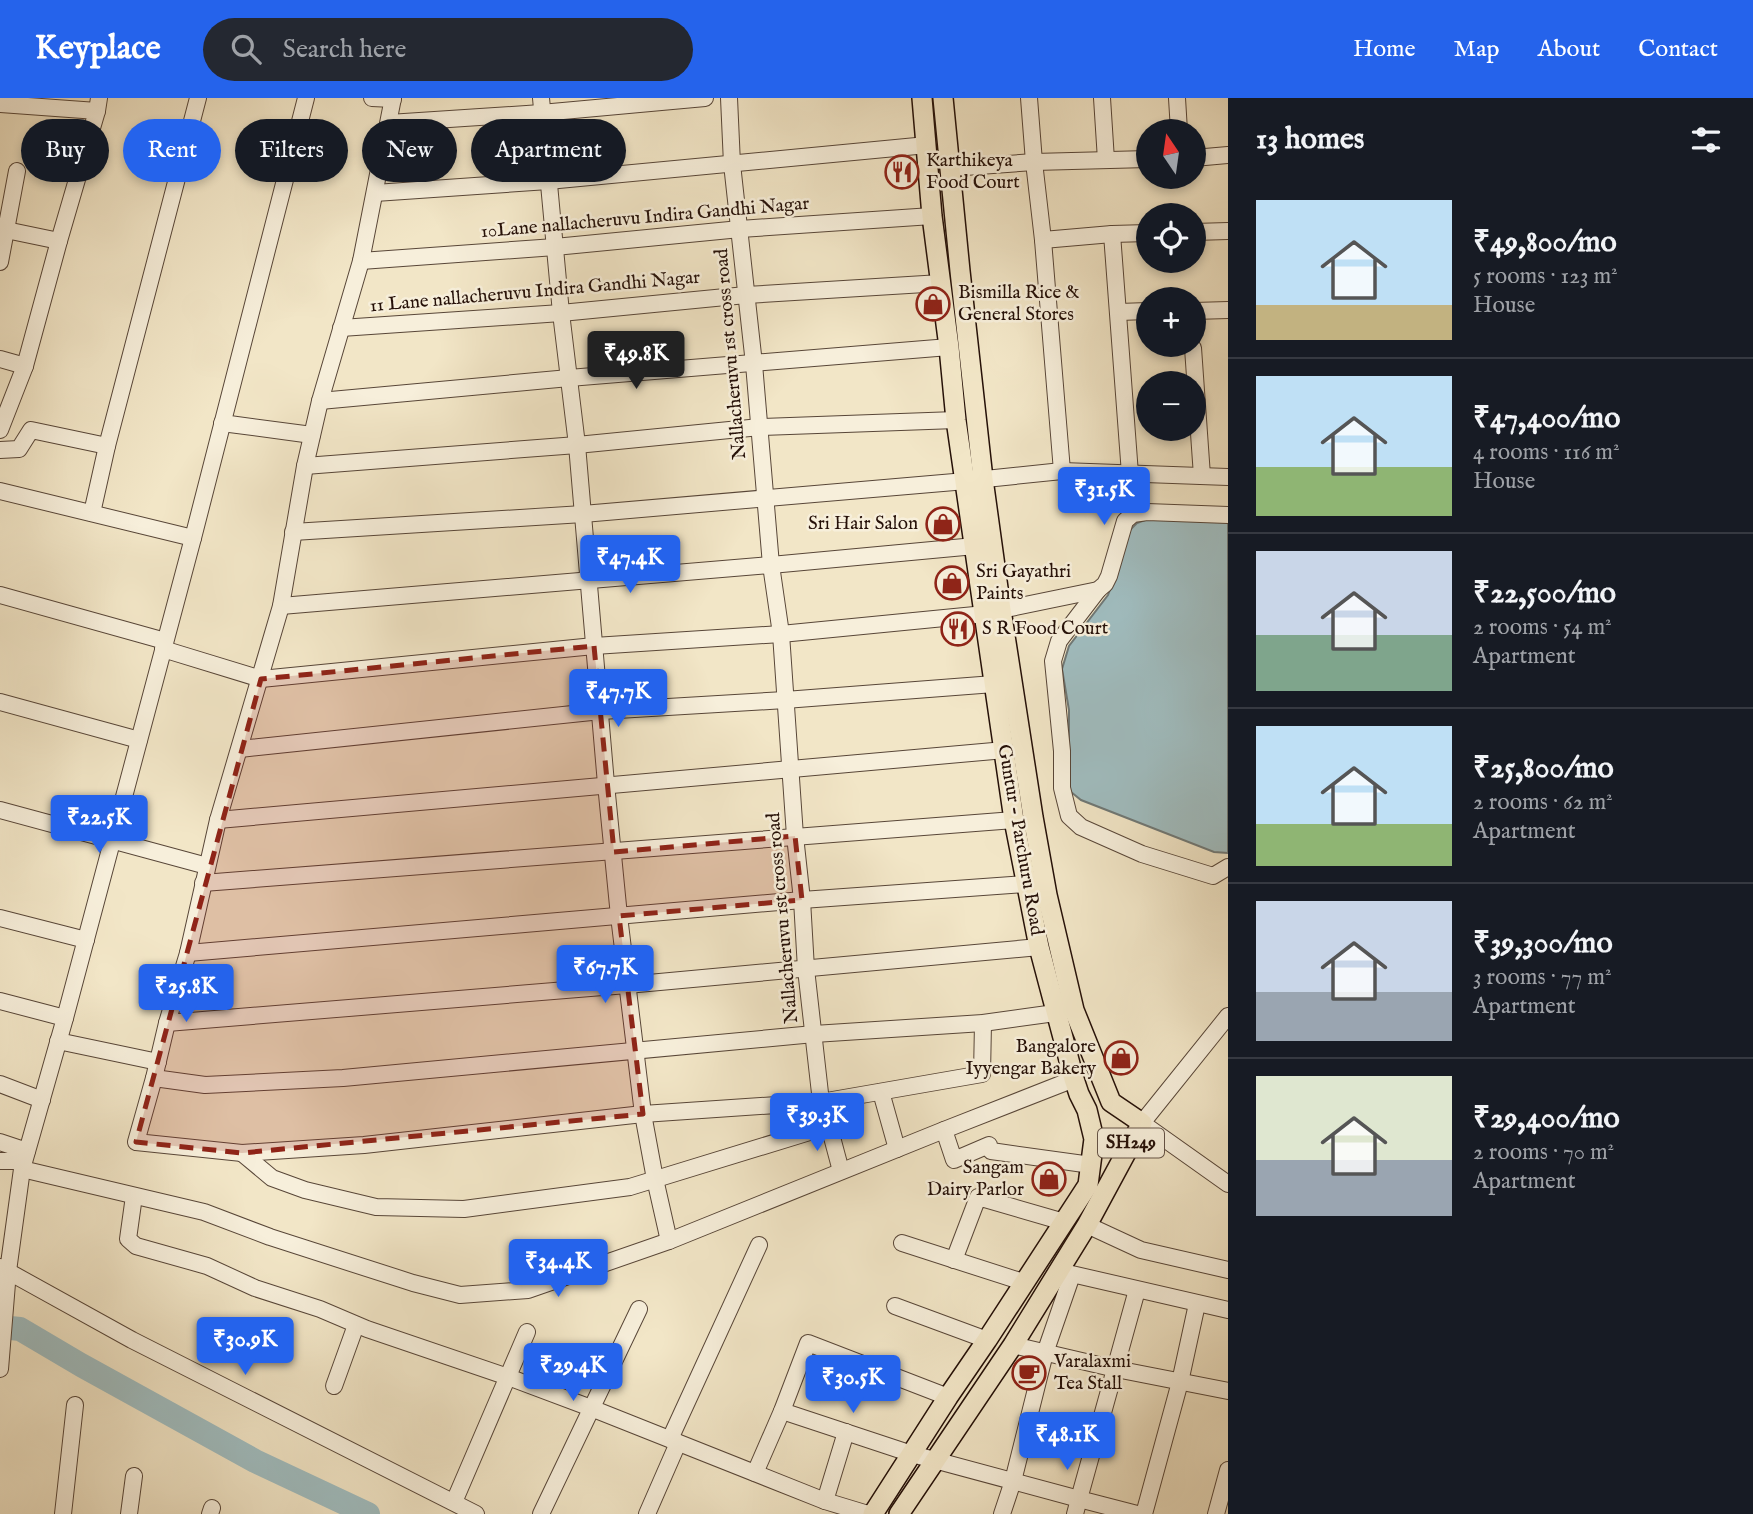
<!DOCTYPE html>
<meta charset="utf-8">
<style>
body{margin:0;font-family:"IM FELL English",serif;background:#242831;color:#f1f3f6;height:100vh;display:flex;flex-direction:column;font-size:26px;white-space:nowrap}
*{box-sizing:border-box;margin:0}
p{font-size:23px;color:#9ea1a6}
.icon{flex:none;width:38px;height:38px;fill:none;stroke:currentColor;stroke-width:2;stroke-linecap:round;stroke-linejoin:round}
.map{position:relative;flex:1;overflow:hidden}
.panel{display:flex;flex-direction:column;background:#171b24;width:525px}
.panel>*{flex:none}
.banner{position:absolute;left:21px;top:21px;width:665px;height:63px;display:flex;gap:14px}
.needle{width:46px;rotate:347deg}
.controls{position:absolute;left:1136px;top:21px;display:grid;gap:14px}
.controls a{display:grid;place-items:center;width:70px;height:70px;border-radius:50%;background:#171b24;box-shadow:0 4px 10px #0003;font-size:35px}
.price{position:absolute;translate:-50% -60px;padding:0 16px;border-radius:7px;background:#2563eb;color:#fff;font-size:23px;line-height:46px;filter:drop-shadow(0 2px 4px #0008)}
.price::after{content:'';position:absolute;left:50%;top:42px;width:21px;height:16px;margin-left:-10px;background:inherit;clip-path:polygon(0 0,100% 0,50% 100%)}
.price.current{background:#222;color:#fff}
ul{padding:0;list-style:none}
li{display:flex;align-items:center;gap:21px;height:175px;padding:0 28px}
li+li{border-top:2px solid #363941}
li span{display:grid;place-items:center;flex:none;width:196px;height:140px;border-radius:0px;color:#555}
li>.icon{margin-inline-start:auto}
span .icon{width:84px;height:84px;fill:#fffc;stroke-width:1}
li b{font-size:30px}
h2{display:flex;justify-content:space-between;align-items:center;height:84px;padding:0 28px;font-size:30px}
.pill{padding:0 24px;border-radius:32px;background:#171b24;box-shadow:0 4px 10px #0003;font-size:24px;line-height:63px}
.pill.current{background:#2563eb;color:#fff}
header{display:flex;align-items:center;gap:42px;box-sizing:border-box;height:98px;padding:0 35px;background:#2563eb;color:#fff}
header strong{font-size:33px}
nav{display:flex;gap:38px;margin-inline-start:auto;font-size:24px}
.search{width:490px;height:63px;background:#242831;display:flex;align-items:center;gap:18px;box-sizing:border-box;padding:0 24px;border-radius:38px;color:#9ea1a6;font-size:26px}
main{display:flex;flex:1;min-height:0}
.map>svg:first-child{display:block}
.water{fill:#a0bdc0;stroke:#6f7876;stroke-width:2}
.lines{fill:none;stroke-linecap:round;stroke-linejoin:round}
.river{stroke:#a0bdc0;stroke-width:24}
.minor-casing{stroke:#584638;stroke-width:18}
.major-casing{stroke:#251008;stroke-width:22}
.minor{stroke:#f7efdb;stroke-width:16}
.major{stroke:#f2e6c7;stroke-width:19}
.marked{fill:#8f2418;fill-opacity:0.2;stroke:#8f2418;stroke-width:5;stroke-dasharray:14 9;stroke-linejoin:round}
.labels{text-anchor:middle;dominant-baseline:central;stroke-width:5;stroke-linejoin:round;paint-order:stroke}
.shield{fill:#f7efdb;stroke:#645347;stroke-width:2}
.shield-label{font-size:18px;font-weight:bold;fill:#251008}
.poi-label{font-size:19px;fill:#251008;stroke:#f7efdb;text-anchor:start}
.street-label{font-size:19px;fill:#251008;stroke:#f7efdb}
</style>
<header>
<strong>Keyplace</strong>
<div class="search"><svg class="icon" aria-label="search" viewBox="0 0 24 24"><circle cx="10" cy="10" r="6"/><path d="M15 15l6 6"/></svg>Search here</div>
<nav><a>Home</a><a>Map</a><a>About</a><a>Contact</a></nav>
</header>
<main>
<div class="map">
<svg width="1228" height="1416" viewBox="0 0 1228 1416">
<rect width="100%" height="100%" fill="#f2e6c7"/>
<filter id="stains"><feTurbulence type="fractalNoise" baseFrequency=".00286" numOctaves="4"/><feColorMatrix values="0 0 0 0 .2 0 0 0 0 .09 0 0 0 0 .02 0 0 0 .5 -.17"/></filter>
<radialGradient id="worn" r=".72"><stop offset=".6" stop-color="#630" stop-opacity="0"/><stop offset="1" stop-color="#630" stop-opacity=".3"/></radialGradient>
<path class="water" d="M1153,419l75,2v334l-14,-1 -133,-52 -10,-8 -2,-5v-77l-7,-41 7,-23 39,-51 11,-29 10,-35 8,-8z"/>
<g class="lines">
<path class="river" d="M0,1229l20,2 61,36 174,96 113,53"/>
<defs>
<g id="minor">
<path d="M372,0l21,1"/>
<path d="M393,0l-32,163 -41,140 -15,65 -24,140 -63,214 -30,133 -21,70 -13,55 -18,64 106,11 122,-8 279,-31 178,-12 161,-28 1,-51"/>
<path d="M541,0l20,215 16,132 29,339 13,132 24,198 12,65 14,62"/>
<path d="M1029,0l5,64 9,78 19,231"/>
<path d="M1102,0l4,62"/>
<path d="M1177,0l2,33"/>
<path d="M0,6l97,7"/>
<path d="M389,25l152,-10 164,-15"/>
<path d="M1194,60l34,-3"/>
<path d="M951,70l83,-6 114,-3"/>
<path d="M375,95l173,-12 379,-36"/>
<path d="M6,132l53,11"/>
<path d="M1194,134l34,-1"/>
<path d="M1112,136l18,240"/>
<path d="M1043,142l69,-6 36,-1"/>
<path d="M361,163l194,-14 185,-18 192,-13"/>
<path d="M0,164l17,-91"/>
<path d="M1194,213l34,-1"/>
<path d="M1119,214l29,-1"/>
<path d="M341,230l220,-15 185,-18 195,-12"/>
<path d="M1193,250l9,128"/>
<path d="M0,261l25,7"/>
<path d="M320,303l249,-23 380,-31"/>
<path d="M222,325l90,12"/>
<path d="M0,332l25,-64 34,-125 38,-130 2,-13"/>
<path d="M0,352l19,-1 12,-19 76,16"/>
<path d="M305,368l272,-21 183,-18 196,-7"/>
<path d="M0,393l193,47"/>
<path d="M92,415l15,-67 91,-348"/>
<path d="M293,434l290,-18 383,-33 96,-10 166,6"/>
<path d="M1098,492l-39,51 -6,20 9,90v37l7,28 12,11 61,27 71,22 15,-9"/>
<path d="M0,497l165,46"/>
<path d="M281,508l490,-41 204,-19"/>
<path d="M1001,512l97,-20 7,-6 4,-8 16,-55 8,-7 14,-2 81,3"/>
<path d="M163,551l98,30 333,-33 187,-12 204,-20"/>
<path d="M0,604l139,38"/>
<path d="M240,651l361,-38 184,-11 209,-16"/>
<path d="M0,712l207,56"/>
<path d="M218,722l787,-70"/>
<path d="M203,785l811,-63"/>
<path d="M0,820l86,22"/>
<path d="M188,855l614,-53 224,-16"/>
<path d="M0,903l65,17"/>
<path d="M1228,918l-86,107 86,61"/>
<path d="M167,925l460,-38 412,-38"/>
<path d="M58,943l100,21"/>
<path d="M154,980l51,7 138,-7 471,-44 169,-11 72,-10"/>
<path d="M0,986l42,16"/>
<path d="M881,994l16,57"/>
<path d="M829,1028l12,45"/>
<path d="M944,1032l10,30 35,-15"/>
<path d="M0,1044l27,9"/>
<path d="M991,1053l100,14"/>
<path d="M242,1055l30,25 33,12 71,17 88,2 166,-22 199,-61 -8,-24 -15,-133 -4,-69 -7,-64 -14,-202 -10,-69 -17,-201 -22,-200 -3,-66"/>
<path d="M0,1063h24"/>
<path d="M22,1071l182,43 66,25 143,46 47,12 68,-5 141,-49 275,-111 130,-51"/>
<path d="M134,1098l-6,43 8,7 71,20 48,22 65,21 47,20 141,48 83,31 234,93 43,13"/>
<path d="M1087,1127l54,25 87,20"/>
<path d="M902,1145l121,39"/>
<path d="M954,1162l24,-63 86,25"/>
<path d="M0,1169l132,73 344,174"/>
<path d="M1063,1174l165,38"/>
<path d="M895,1208l92,34"/>
<path d="M1013,1247l103,24 112,22"/>
<path d="M0,1271l8,-98 14,-102 43,-151 128,-480 113,-440"/>
<path d="M334,1288l22,-61"/>
<path d="M782,1313l130,43 167,45 -4,15"/>
<path d="M670,1341l89,-194"/>
<path d="M755,1375l27,-62 26,-68 140,54"/>
<path d="M825,1403l21,-69"/>
<path d="M454,1404l73,-170"/>
<path d="M63,1416l12,-109"/>
<path d="M129,1416l5,-38"/>
<path d="M210,1416l2,-6"/>
<path d="M541,1416l98,-205"/>
<path d="M647,1416l31,-71"/>
<path d="M1002,1416l11,-33 32,-128 27,-78"/>
<path d="M1137,1416l-58,-15 58,-209"/>
<path d="M1144,1416l36,-132 17,-78"/>
<path d="M1216,1416l12,-44"/>
</g>
<g id="major">
<path d="M873,1416l75,-117 39,-57 101,-155 6,-46 -7,-29 -8,-16 -5,-15 -35,-132 -25,-127 -58,-400 -7,-73 -17,-131 -10,-118"/>
<path d="M899,1416l114,-169 74,-120 55,-102 -31,-21 -37,-92 -27,-115 -14,-78 -32,-207 -18,-131 -23,-208 -17,-173"/>
</g>
</defs>
<use href="#minor" class="minor-casing"/>
<use href="#major" class="major-casing"/>
<use href="#minor" class="minor"/>
<use href="#major" class="major"/>
</g>
<path class="marked" d="M594,548l20,206 181,-16 7,64 -183,16 24,198 -401,39 -106,-11 125,-463z"/>
<defs>
<symbol id="restaurant-ring" viewBox="-11 -11 22 22"><circle r="9.5" fill="#f7efdb" stroke="#8f2418" stroke-width="1.5"/><path d="M-5-6h1v4h1v-4h1v4h1v-4h1v5L-1.5 .5V6h-2V.5L-5-1ZM5-6V6H3V1.5H1.5Q1.5-4 5-6Z" fill="#8f2418"/></symbol>
<symbol id="shop-ring" viewBox="-11 -11 22 22"><circle r="9.5" fill="#f7efdb" stroke="#8f2418" stroke-width="1.5"/><path d="M-5-2.5h2.3a2.7 3.5 0 0 1 5.4 0H5L5.5 6h-11ZM-1.5-2.5h3a1.5 2.3 0 0 0-3 0Z" fill="#8f2418"/></symbol>
<symbol id="cafe-ring" viewBox="-11 -11 22 22"><circle r="9.5" fill="#f7efdb" stroke="#8f2418" stroke-width="1.5"/><path d="M-5.5-4.5H6V0H3Q3 3.5 0 3.5H-2.5Q-5.5 3.5-5.5 0ZM3-3.2v2h1.7v-2ZM-6 4.5H4V6H-6Z" fill="#8f2418"/></symbol>
</defs>
<g fill-rule="evenodd">
<use href="#restaurant-ring" x="883" y="55" width="38" height="38"/>
<use href="#shop-ring" x="914" y="187" width="38" height="38"/>
<use href="#shop-ring" x="924" y="407" width="38" height="38"/>
<use href="#shop-ring" x="933" y="466" width="38" height="38"/>
<use href="#restaurant-ring" x="939" y="512" width="38" height="38"/>
<use href="#shop-ring" x="1102" y="941" width="38" height="38"/>
<use href="#shop-ring" x="1030" y="1062" width="38" height="38"/>
<use href="#cafe-ring" x="1010" y="1256" width="38" height="38"/>
</g>
<g class="labels">
<rect class="shield" x="1098" y="1030.5" width="66" height="29" rx="5"/>
<g class="shield-label">
<text x="1131" y="1045">SH249</text>
</g>
<g class="poi-label">
<text x="926" y="63">Karthikeya<tspan x="926" dy="22">Food Court</tspan></text>
<text x="958" y="195">Bismilla Rice &amp;<tspan x="958" dy="22">General Stores</tspan></text>
<text x="918" y="426" text-anchor="end">Sri Hair Salon</text>
<text x="976" y="474">Sri Gayathri<tspan x="976" dy="22">Paints</tspan></text>
<text x="982" y="531">S R Food Court</text>
<text x="1096" y="949" text-anchor="end">Bangalore<tspan x="1096" dy="22">Iyyengar Bakery</tspan></text>
<text x="1024" y="1070" text-anchor="end">Sangam<tspan x="1024" dy="22">Dairy Parlor</tspan></text>
<text x="1054" y="1264">Varalaxmi<tspan x="1054" dy="22">Tea Stall</tspan></text>
</g>
<g class="street-label">
<text transform="translate(645 120) rotate(-5)">10Lane nallacheruvu Indira Gandhi Nagar</text>
<text transform="translate(535 194) rotate(-5)">11 Lane nallacheruvu Indira Gandhi Nagar</text>
<text transform="translate(731 256) rotate(-95)">Nallacheruvu 1st cross road</text>
<text transform="translate(1020 742) rotate(80)">Guntur - Parchuru Road</text>
<text transform="translate(783 820) rotate(-95)">Nallacheruvu 1st cross road</text>
</g>
</g>
<rect width="100%" height="100%" filter="url(#stains)"/>
<rect width="100%" height="100%" fill="url(#worn)"/>
</svg>
<div class="controls">
<a><svg class="needle" viewBox="-14 -14 28 28"><path d="M0-13l5 13h-10z" fill="#e53935"/><path d="M0 13l5-13h-10z" fill="#9ea1a6"/></svg></a>
<a><svg class="icon" aria-label="locate" viewBox="0 0 24 24"><circle cx="12" cy="12" r="6"/><path d="M12 2v4M12 18v4M2 12h4M18 12h4"/></svg></a>
<a>+</a>
<a>−</a>
</div>
<b class="price current" style="left:636px;top:293px">₹49.8K</b>
<b class="price" style="left:1104px;top:429px">₹31.5K</b>
<b class="price" style="left:630px;top:497px">₹47.4K</b>
<b class="price" style="left:618px;top:631px">₹47.7K</b>
<b class="price" style="left:99px;top:757px">₹22.5K</b>
<b class="price" style="left:605px;top:907px">₹67.7K</b>
<b class="price" style="left:186px;top:926px">₹25.8K</b>
<b class="price" style="left:817px;top:1055px">₹39.3K</b>
<b class="price" style="left:558px;top:1201px">₹34.4K</b>
<b class="price" style="left:245px;top:1279px">₹30.9K</b>
<b class="price" style="left:573px;top:1305px">₹29.4K</b>
<b class="price" style="left:853px;top:1317px">₹30.5K</b>
<b class="price" style="left:1067px;top:1374px">₹48.1K</b>
<div class="banner">
<a class="pill">Buy</a>
<a class="pill current">Rent</a>
<a class="pill">Filters</a>
<a class="pill">New</a>
<a class="pill">Apartment</a>
</div>
</div>
<section class="panel">
<h2>13 homes<svg class="icon" aria-label="filters" viewBox="0 0 24 24"><path d="M4 7h16M4 17h16"/><circle cx="9" cy="7" r="2"/><circle cx="15" cy="17" r="2"/></svg></h2>
<ul>
<li><span style="background:linear-gradient(#bfe0f5 75%,#c2b280 0)"><svg class="icon" aria-label="home" viewBox="0 0 24 24"><path d="M3 11l9-7 9 7M6 9v11h12V9"/></svg></span><div><b>₹49,800/mo</b><p>5 rooms · 123 m²</p><p>House</p></div></li>
<li><span style="background:linear-gradient(#bfe0f5 65%,#8fb573 0)"><svg class="icon" aria-label="home" viewBox="0 0 24 24"><path d="M3 11l9-7 9 7M6 9v11h12V9"/></svg></span><div><b>₹47,400/mo</b><p>4 rooms · 116 m²</p><p>House</p></div></li>
<li><span style="background:linear-gradient(#c9d6e8 60%,#7fa58c 0)"><svg class="icon" aria-label="home" viewBox="0 0 24 24"><path d="M3 11l9-7 9 7M6 9v11h12V9"/></svg></span><div><b>₹22,500/mo</b><p>2 rooms · 54 m²</p><p>Apartment</p></div></li>
<li><span style="background:linear-gradient(#bfe0f5 70%,#8fb573 0)"><svg class="icon" aria-label="home" viewBox="0 0 24 24"><path d="M3 11l9-7 9 7M6 9v11h12V9"/></svg></span><div><b>₹25,800/mo</b><p>2 rooms · 62 m²</p><p>Apartment</p></div></li>
<li><span style="background:linear-gradient(#c9d6e8 65%,#9aa5b1 0)"><svg class="icon" aria-label="home" viewBox="0 0 24 24"><path d="M3 11l9-7 9 7M6 9v11h12V9"/></svg></span><div><b>₹39,300/mo</b><p>3 rooms · 77 m²</p><p>Apartment</p></div></li>
<li><span style="background:linear-gradient(#dfe7d0 60%,#9aa5b1 0)"><svg class="icon" aria-label="home" viewBox="0 0 24 24"><path d="M3 11l9-7 9 7M6 9v11h12V9"/></svg></span><div><b>₹29,400/mo</b><p>2 rooms · 70 m²</p><p>Apartment</p></div></li>
</ul>
</section>
</main>
